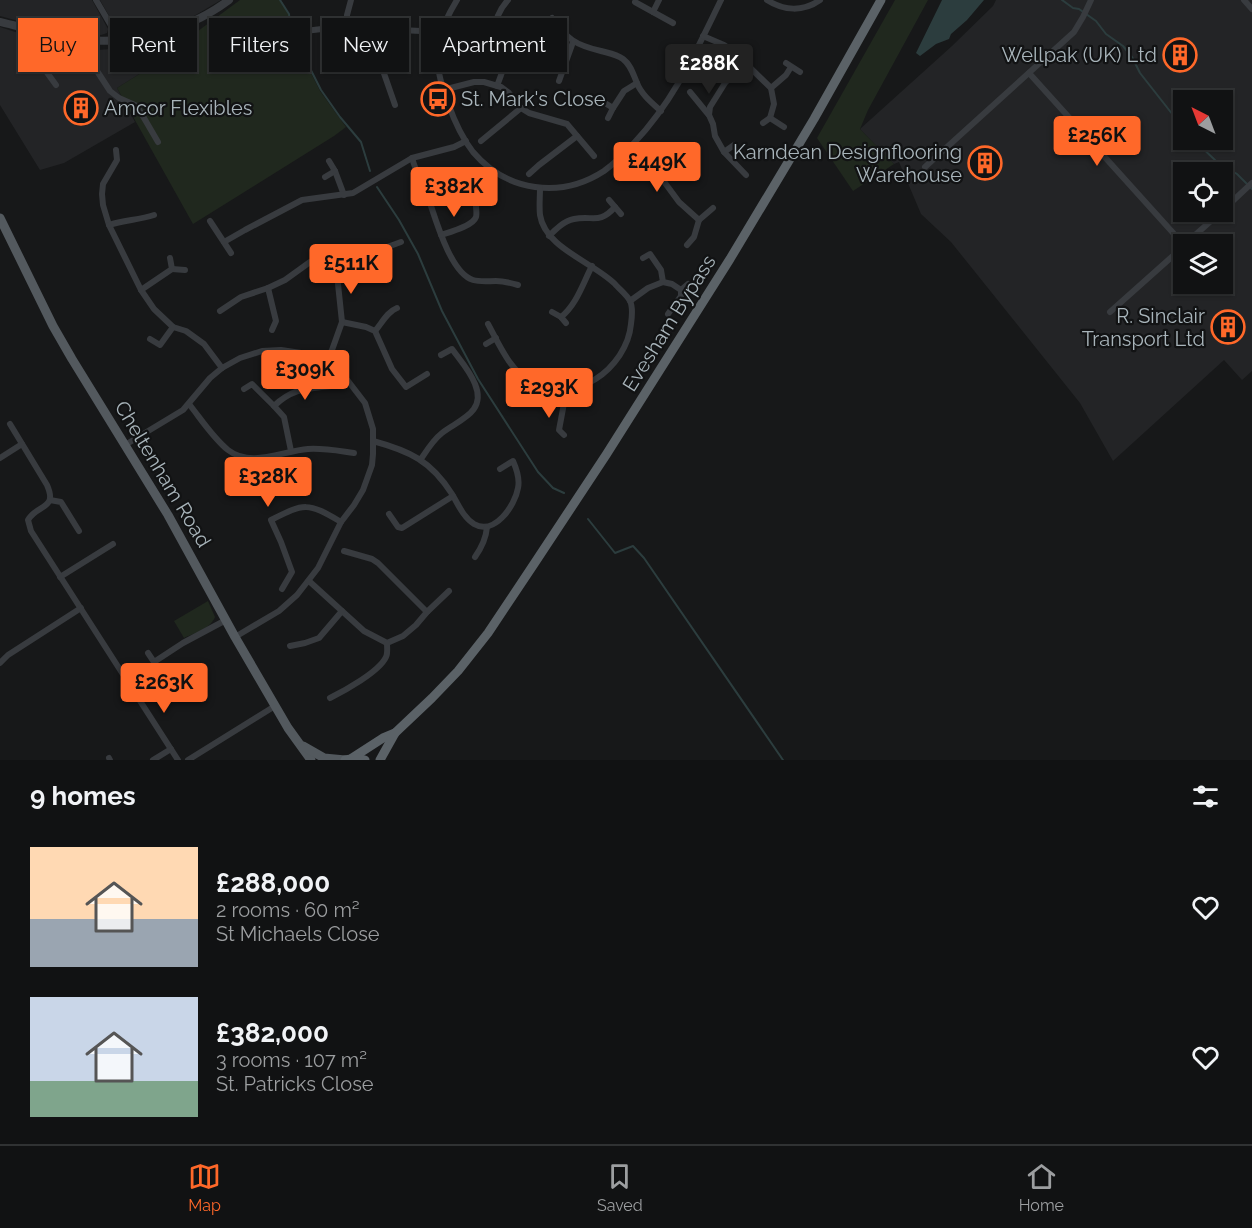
<!DOCTYPE html>
<meta charset="utf-8">
<style>
body{margin:0;font-family:Raleway,sans-serif;background:#1e2021;color:#f1f3f6;height:100vh;display:flex;flex-direction:column;font-size:22px;white-space:nowrap}
*{box-sizing:border-box;margin:0}
p{font-size:20px;color:#9c9ea0}
.icon{flex:none;width:33px;height:33px;fill:none;stroke:currentColor;stroke-width:2;stroke-linecap:round;stroke-linejoin:round}
.map{position:relative;height:760px;overflow:hidden}
.sheet{display:flex;flex-direction:column;background:#111213;flex:1}
.sheet>*{flex:none}
.hud{position:absolute;left:18px;top:18px;width:600px;height:54px;display:flex;gap:12px}
.needle{width:39px;rotate:318deg}
.fabs{position:absolute;left:1173px;top:90px;display:grid;gap:12px}
.fabs a{display:grid;place-items:center;width:60px;height:60px;border-radius:0px;background:#111213;box-shadow:0 2px 4px #0004,0 0 0 2px #303233;font-size:30px}
.price{position:absolute;translate:-50% -51px;padding:0 14px;border-radius:6px;background:#ff6829;color:#111;font-size:20px;line-height:39px;filter:drop-shadow(0 2px 3px #0008)}
.price::after{content:'';position:absolute;left:50%;top:36px;width:18px;height:14px;margin-left:-9px;background:inherit;clip-path:polygon(0 0,100% 0,50% 100%)}
.price.selected{background:#222;color:#fff}
ul{padding:0;list-style:none}
li{display:flex;align-items:center;gap:18px;height:150px;padding:0 30px}
li span{display:grid;place-items:center;flex:none;width:168px;height:120px;border-radius:0px;color:#555}
li>.icon{margin-inline-start:auto}
span .icon{width:72px;height:72px;fill:#fffc;stroke-width:1}
li b{font-size:26px}
h2{display:flex;justify-content:space-between;align-items:center;height:72px;padding:0 30px;font-size:26px}
.chip{padding:0 21px;border-radius:0px;background:#111213;box-shadow:0 2px 4px #0004,0 0 0 2px #303233;font-size:21px;line-height:54px}
.chip.selected{background:#ff6829;color:#111}
.tab-bar{display:flex;justify-content:space-around;align-items:center;height:84px;border-top:2px solid #303233;background:#111213;font-size:16px;color:#9c9ea0}
.tab-bar a{display:grid;justify-items:center;gap:3px}
.tab-bar .selected{color:#ff6829}
.map>svg:first-child{display:block}
.built{fill:#232426;fill-rule:evenodd}
.green{fill:#20281e}
.water{fill:#2c3d3e}
.lines{fill:none;stroke-linecap:round;stroke-linejoin:round}
.stream{stroke:#2c3d3e;stroke-width:2}
.minor{stroke:#383b3f;stroke-width:6}
.tertiary{stroke:#383b3f;stroke-width:8}
.primary{stroke:#53595e;stroke-width:9}
.trunk{stroke:#5b6267;stroke-width:9}
.labels{text-anchor:middle;dominant-baseline:central;stroke-width:4.5;stroke-linejoin:round;paint-order:stroke}
.poi-label{font-size:20px;fill:#a8b4ba;stroke:#121314;text-anchor:end}
.street-label{font-size:20px;fill:#a8b4ba;stroke:#121314}
</style>
<div class="map">
<svg width="1252" height="760" viewBox="0 0 1252 760">
<rect width="100%" height="100%" fill="#171819"/>
<g class="built">
<path d="M0,0h92l16,29 -1,4 -6,2 -29,-2 -35,-7 -37,-10z"/>
<path d="M100,0h121l-27,16 -18,8 -19,6 -24,5h-13z"/>
<path d="M996,0h256v371l-10,9 -18,-20 -111,101 -33,-58 -129,-161 -30,-28 -22,-52 -5,2 -34,-35 92,-83 41,-40zM1184,100h38v40h-38zM1184,172h38v40h-38zM1184,244h38v40h-38z"/>
<path d="M0,27l64,21 20,3 41,-3 29,-5 33,-10 6,3 -52,37 -24,15 18,34 -71,41 -24,7 -40,-65z"/>
</g>
<g class="green">
<path d="M240,0h41l8,14 1,17 30,60 26,36 -12,9 -141,88 -76,-136 24,-15z"/>
<path d="M895,0h33l-60,110 -8,19 34,35 -41,27 -36,-53z"/>
<path d="M208,601l7,16c-4,11 -20,16 -31,21l-10,-17z"/>
</g>
<path class="water" d="M942,0h42l-17,20 -16,14 -2,5 -13,5 -16,12 -4,-3z"/>
<g class="lines">
<g class="stream">
<path d="M280,0l9,14 2,17 30,59 19,27 21,25 9,29"/>
<path d="M1062,0l11,8 6,1 17,12 10,13 17,12 9,11 8,16 44,56"/>
<path d="M1194,140l22,21 21,13 15,15"/>
<path d="M377,187l22,33 19,34 24,57 36,68 60,93 15,16 11,5"/>
<path d="M588,519l27,34 18,-7 11,12 139,202"/>
</g>
<g class="minor">
<path d="M96,0l24,41"/>
<path d="M457,0c-8,13 -15,27 -18,41 -5,21 2,43 9,62 6,17 14,35 25,49 34,40 88,47 131,19 11,-8 21,-18 30,-28 40,-42 62,-92 87,-143"/>
<path d="M767,0c17,11 36,12 53,0"/>
<path d="M1244,0l8,9"/>
<path d="M635,2l38,21"/>
<path d="M653,12l6,-12"/>
<path d="M552,18c15,21 23,27 49,33 7,2 15,3 22,8 8,6 10,15 14,24 4,11 15,20 24,28"/>
<path d="M347,26v-11l4,-15"/>
<path d="M379,30l1,32 15,43"/>
<path d="M305,31l42,-5 32,4h21l42,2"/>
<path d="M703,36l21,9 11,8 36,35"/>
<path d="M551,40l10,-9"/>
<path d="M59,58c11,3 17,2 27,-4l24,37 9,7 18,8 21,36"/>
<path d="M745,61l-20,22 -15,24 -1,8 4,9 2,12 9,16 22,23"/>
<path d="M786,63l14,9"/>
<path d="M1029,73l155,172"/>
<path d="M559,81l14,-39"/>
<path d="M56,85l-13,-18 16,-9 3,-21"/>
<path d="M497,86c2,-6 5,-12 6,-18 0,-10 -4,-19 -7,-28 -3,-15 2,-29 12,-40"/>
<path d="M443,90l31,-8h10l17,5 8,6 12,15 8,5 38,11 27,32"/>
<path d="M690,92l18,22"/>
<path d="M605,103l8,5 -5,10"/>
<path d="M613,108l11,-17 13,-8"/>
<path d="M770,118l4,-14 -3,-16 15,-13 5,-8"/>
<path d="M763,123l7,-5 14,9"/>
<path d="M481,141l40,-33"/>
<path d="M632,146l22,22 25,34 20,18"/>
<path d="M116,150l1,10 -14,24 -1,10 1,11 6,20 32,65 13,19 19,18 13,4 18,13 18,24"/>
<path d="M724,152l10,-7"/>
<path d="M412,158c4,14 10,26 16,39 7,20 22,76 45,83 7,2 15,1 23,1 7,0 15,2 22,4"/>
<path d="M329,161l6,10 9,24"/>
<path d="M925,167l149,-135 9,-15 8,-17"/>
<path d="M529,174l10,-9 38,-29"/>
<path d="M325,177l10,-6"/>
<path d="M609,200l12,14"/>
<path d="M1222,211l30,-28"/>
<path d="M210,221l21,32"/>
<path d="M109,225c15,-5 30,-5 45,-10"/>
<path d="M441,235c9,-3 32,-9 35,-18 1,-3 0,-8 0,-11"/>
<path d="M549,236c7,-7 15,-15 25,-17 19,-4 25,6 41,-12"/>
<path d="M224,242l21,-12 57,-30 51,-7 59,-35 42,-11 12,-6"/>
<path d="M1185,244l36,-32"/>
<path d="M687,245l7,-8 5,-17 14,-12"/>
<path d="M643,258l7,-4 11,16 2,12 9,2 9,6v6l-13,18"/>
<path d="M172,269l13,1"/>
<path d="M268,288l8,33 -4,9"/>
<path d="M141,290l31,-21 -2,-11"/>
<path d="M681,290l7,-6"/>
<path d="M630,301l18,-13 15,-6"/>
<path d="M220,311l21,-14 27,-9 17,-8 25,-18 6,-1 10,1 15,8"/>
<path d="M552,312l9,5 5,6"/>
<path d="M1110,312l74,-66"/>
<path d="M561,317c16,-13 22,-34 31,-51"/>
<path d="M342,322l24,5 9,4 17,38 14,18 21,-13"/>
<path d="M488,324c12,22 21,45 43,58 42,26 96,-14 100,-58 1,-7 2,-17 -1,-23 -3,-6 -11,-12 -15,-17 -22,-22 -70,-36 -75,-69 -1,-9 0,-18 0,-27"/>
<path d="M375,331c7,-8 12,-19 22,-23"/>
<path d="M150,339l10,6 13,-18"/>
<path d="M486,344l10,-6"/>
<path d="M325,362l7,-12 10,-28 -4,-38 3,-14 27,-16 33,-12"/>
<path d="M244,389l8,-5 22,22 10,11 7,34"/>
<path d="M189,404c12,15 24,34 39,46 23,18 54,1 80,-1 16,-1 31,2 46,4"/>
<path d="M274,406c19,-18 33,-17 57,-20"/>
<path d="M10,424l37,61c11,25 -10,19 -19,35l3,11 147,229"/>
<path d="M564,435l-5,-5 6,-32v-7"/>
<path d="M373,441c37,10 58,20 79,53 6,10 11,23 22,30 20,12 41,-18 44,-36 2,-9 -1,-18 -5,-27l-13,8"/>
<path d="M125,445l58,-35 27,-32 12,-10 18,-10 22,-7 19,-1 20,3 24,9 10,5 10,10 20,26 8,26v25l-1,11 -9,25 -9,15 -13,17 -23,46 -21,27 -18,16 -44,26"/>
<path d="M0,458l22,-14"/>
<path d="M421,459c6,-9 12,-19 21,-26 16,-13 45,-20 33,-49 -5,-13 -15,-24 -23,-35l-11,6"/>
<path d="M50,500l11,2 18,29"/>
<path d="M389,514l9,13 4,1 51,-32"/>
<path d="M344,551l28,8 6,4 49,49"/>
<path d="M475,557c7,-10 11,-18 12,-30"/>
<path d="M60,577l53,-33"/>
<path d="M309,581l55,50 23,12 16,-7 13,-11 11,-13 22,-21"/>
<path d="M282,589l10,-17 -11,-30 -10,-22c34,-17 36,-18 70,2"/>
<path d="M290,646l15,-3 14,-5 23,-27"/>
<path d="M148,653l12,18"/>
<path d="M154,662l29,-19 43,-23"/>
<path d="M0,663l8,-8 73,-47"/>
<path d="M330,698c14,-7 49,-26 56,-41 2,-4 1,-9 1,-14"/>
<path d="M109,758l1,2"/>
<path d="M153,760l18,-11"/>
<path d="M188,760l87,-54"/>
</g>
<path class="tertiary" d="M0,22c21,5 42,11 63,15 57,11 119,-2 166,-37"/>
<g class="primary">
<path d="M0,218l53,108 19,33 96,156 67,122 53,91 23,32"/>
<path d="M303,746l21,12 21,2"/>
</g>
<g class="trunk">
<path d="M352,758l31,-20 12,-5"/>
<path d="M345,760l12,-2 8,2"/>
<path d="M380,760l15,-27 37,-35 26,-27 30,-38 46,-69 72,-109 124,-196 84,-140 67,-119"/>
</g>
</g>
<defs>
<symbol id="building-ring" viewBox="-11 -11 22 22"><circle r="9.5" fill="#121314" stroke="#ff6829" stroke-width="1.5"/><path d="M-4-6H4V6H1V3H-1V6H-4ZM-2.5-4.3h1.7v1.8h-1.7ZM.8-4.3h1.7v1.8H.8ZM-2.5-1h1.7V.8h-1.7ZM.8-1h1.7V.8H.8Z" fill="#ff6829"/></symbol>
<symbol id="bus-ring" viewBox="-11 -11 22 22"><circle r="9.5" fill="#121314" stroke="#ff6829" stroke-width="1.5"/><path d="M-5-6H5V4H4V6H2V4H-2V6H-4V4H-5ZM-3.5-4V0h7V-4ZM-3.5 1.2v1.5H-2V1.2ZM2 1.2v1.5H3.5V1.2Z" fill="#ff6829"/></symbol>
</defs>
<g fill-rule="evenodd">
<use href="#building-ring" x="1161" y="36" width="38" height="38"/>
<use href="#bus-ring" x="419" y="80" width="38" height="38"/>
<use href="#building-ring" x="62" y="89" width="38" height="38"/>
<use href="#building-ring" x="966" y="144" width="38" height="38"/>
<use href="#building-ring" x="1209" y="308" width="38" height="38"/>
</g>
<g class="labels">
<g class="poi-label">
<text x="1157" y="55">Wellpak (UK) Ltd</text>
<text x="461" y="99" text-anchor="start">St. Mark's Close</text>
<text x="104" y="108" text-anchor="start">Amcor Flexibles</text>
<text x="962" y="152">Karndean Designflooring<tspan x="962" dy="23">Warehouse</tspan></text>
<text x="1205" y="316">R. Sinclair<tspan x="1205" dy="23">Transport Ltd</tspan></text>
</g>
<g class="street-label">
<text transform="translate(669 323) rotate(-58)">Evesham Bypass</text>
<text transform="translate(163 474) rotate(59)">Cheltenham Road</text>
</g>
</g>
</svg>
<div class="fabs">
<a><svg class="needle" viewBox="-14 -14 28 28"><path d="M0-13l5 13h-10z" fill="#e53935"/><path d="M0 13l5-13h-10z" fill="#9c9ea0"/></svg></a>
<a><svg class="icon" aria-label="locate" viewBox="0 0 24 24"><circle cx="12" cy="12" r="6"/><path d="M12 2v4M12 18v4M2 12h4M18 12h4"/></svg></a>
<a><svg class="icon" aria-label="layers" viewBox="0 0 24 24"><path d="M12 4l9 5-9 5-9-5zM3 14l9 5 9-5"/></svg></a>
</div>
<b class="price selected" style="left:709px;top:95px">£288K</b>
<b class="price" style="left:1097px;top:167px">£256K</b>
<b class="price" style="left:657px;top:193px">£449K</b>
<b class="price" style="left:454px;top:218px">£382K</b>
<b class="price" style="left:351px;top:295px">£511K</b>
<b class="price" style="left:305px;top:401px">£309K</b>
<b class="price" style="left:549px;top:419px">£293K</b>
<b class="price" style="left:268px;top:508px">£328K</b>
<b class="price" style="left:164px;top:714px">£263K</b>
<div class="hud">
<a class="chip selected">Buy</a>
<a class="chip">Rent</a>
<a class="chip">Filters</a>
<a class="chip">New</a>
<a class="chip">Apartment</a>
</div>
</div>
<section class="sheet">
<h2>9 homes<svg class="icon" aria-label="filters" viewBox="0 0 24 24"><path d="M4 7h16M4 17h16"/><circle cx="9" cy="7" r="2"/><circle cx="15" cy="17" r="2"/></svg></h2>
<ul>
<li><span style="background:linear-gradient(#ffd9b3 60%,#9aa5b1 0)"><svg class="icon" aria-label="home" viewBox="0 0 24 24"><path d="M3 11l9-7 9 7M6 9v11h12V9"/></svg></span><div><b>£288,000</b><p>2 rooms · 60 m²</p><p>St Michaels Close</p></div><svg class="icon" aria-label="heart" viewBox="0 0 24 24"><path d="M12 20l-8-8c-3-5 5-10 8-4 3-6 11-1 8 4z"/></svg></li>
<li><span style="background:linear-gradient(#c9d6e8 70%,#7fa58c 0)"><svg class="icon" aria-label="home" viewBox="0 0 24 24"><path d="M3 11l9-7 9 7M6 9v11h12V9"/></svg></span><div><b>£382,000</b><p>3 rooms · 107 m²</p><p>St. Patricks Close</p></div><svg class="icon" aria-label="heart" viewBox="0 0 24 24"><path d="M12 20l-8-8c-3-5 5-10 8-4 3-6 11-1 8 4z"/></svg></li>
</ul>
</section>
<nav class="tab-bar">
<a class="selected"><svg class="icon" aria-label="map" viewBox="0 0 24 24"><path d="M3 6l6-2 6 2 6-2v14l-6 2-6-2-6 2zM9 4v14M15 6v14"/></svg>Map</a>
<a><svg class="icon" aria-label="saved" viewBox="0 0 24 24"><path d="M7 4h10v16l-5-4-5 4z"/></svg>Saved</a>
<a><svg class="icon" aria-label="home" viewBox="0 0 24 24"><path d="M3 11l9-7 9 7M6 9v11h12V9"/></svg>Home</a>
</nav>
